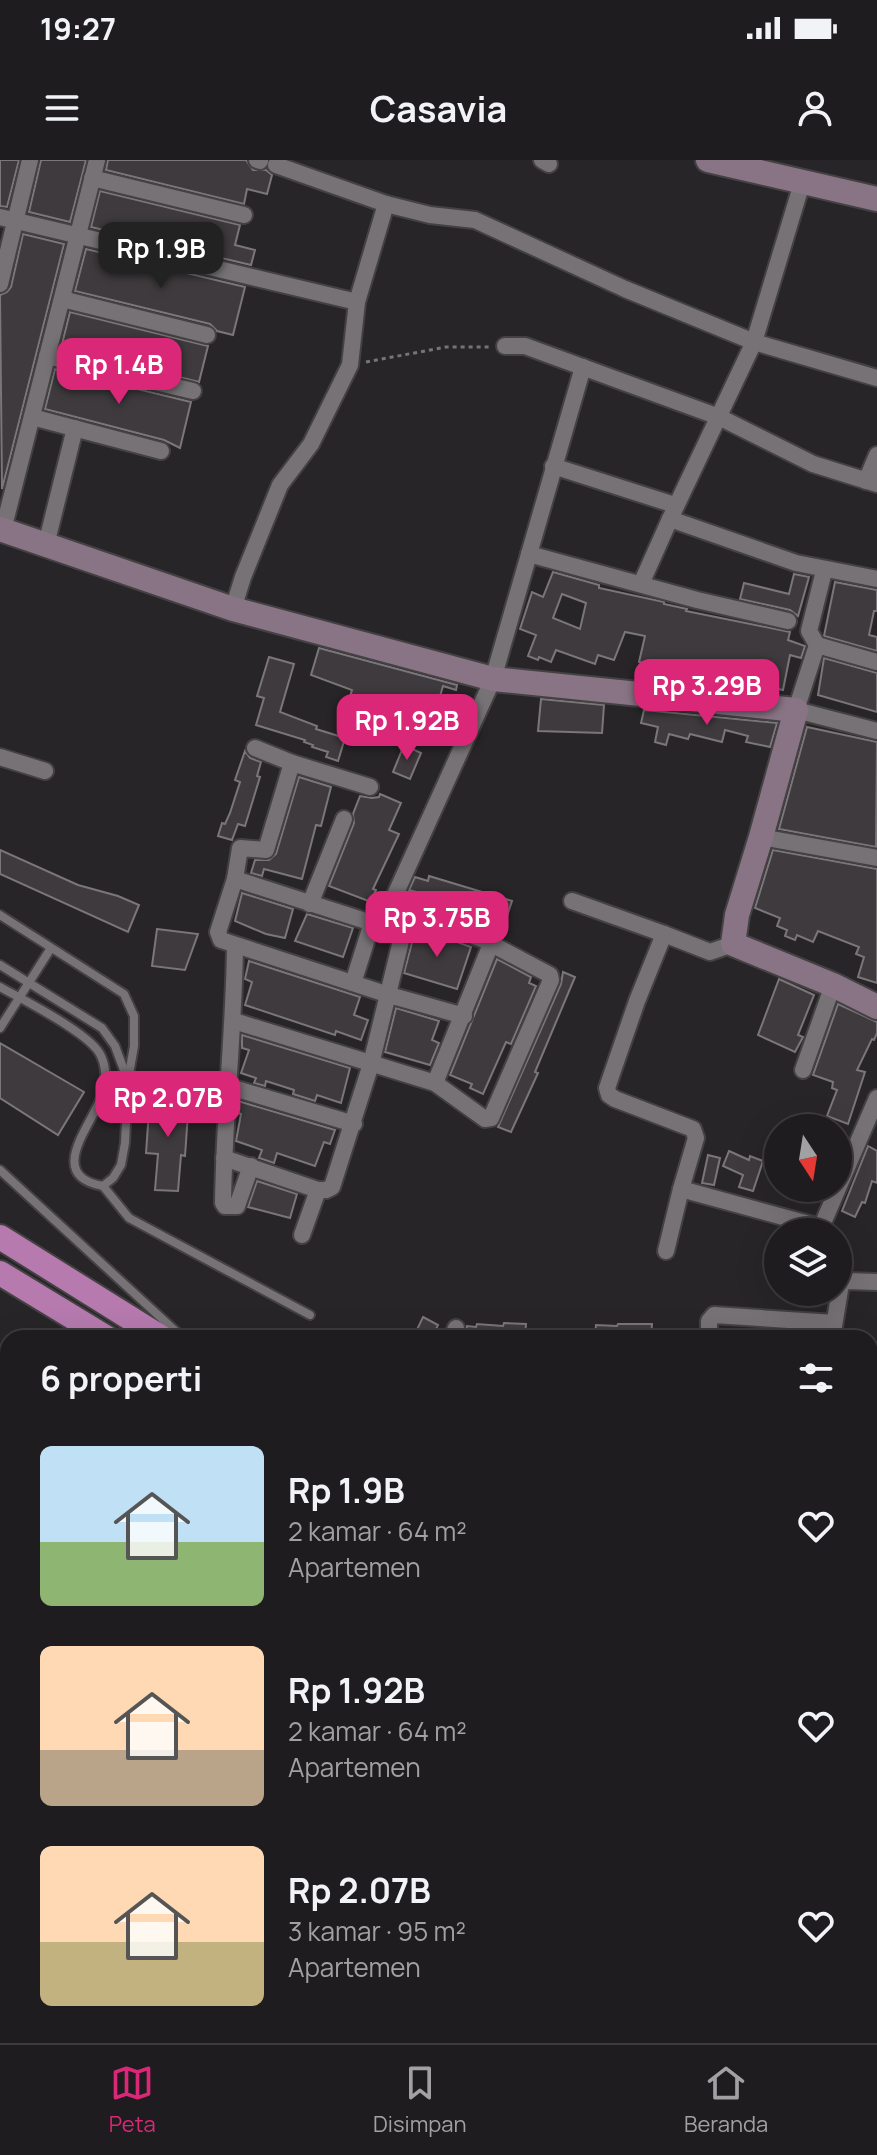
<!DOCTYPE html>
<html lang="id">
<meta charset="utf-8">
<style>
body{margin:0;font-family:Manrope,sans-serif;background:#2b292b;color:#f1f3f6;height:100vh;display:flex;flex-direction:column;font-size:30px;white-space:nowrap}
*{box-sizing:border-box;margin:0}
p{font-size:26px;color:#a1a1a4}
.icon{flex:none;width:44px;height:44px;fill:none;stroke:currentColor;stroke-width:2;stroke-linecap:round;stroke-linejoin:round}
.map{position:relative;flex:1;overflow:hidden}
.panel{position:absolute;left:0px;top:1170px;width:878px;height:714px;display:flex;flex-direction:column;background:#1e1c1e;border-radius:24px 24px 0 0;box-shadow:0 8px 32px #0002,0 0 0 2px #3c3a3c}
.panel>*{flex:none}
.needle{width:52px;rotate:168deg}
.controls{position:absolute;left:764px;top:954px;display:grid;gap:16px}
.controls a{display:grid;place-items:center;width:88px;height:88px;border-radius:50%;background:#1e1c1e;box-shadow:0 8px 32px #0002,0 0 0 2px #3c3a3c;font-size:40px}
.price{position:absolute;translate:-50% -68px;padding:0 18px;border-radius:16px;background:#db2777;color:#fff;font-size:26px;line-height:52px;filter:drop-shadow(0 2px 4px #0008)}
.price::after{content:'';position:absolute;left:50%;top:48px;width:24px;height:18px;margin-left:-12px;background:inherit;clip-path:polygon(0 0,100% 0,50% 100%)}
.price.on{background:#222;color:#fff}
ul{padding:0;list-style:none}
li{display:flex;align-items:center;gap:24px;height:200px;padding:0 40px}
li span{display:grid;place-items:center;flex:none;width:224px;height:160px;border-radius:12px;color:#555}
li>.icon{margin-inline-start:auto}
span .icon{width:96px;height:96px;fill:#fffc;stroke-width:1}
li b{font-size:34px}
h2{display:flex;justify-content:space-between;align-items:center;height:96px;padding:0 40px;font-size:34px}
.status{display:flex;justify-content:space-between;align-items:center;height:56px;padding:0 40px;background:#1e1c1e;direction:ltr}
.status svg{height:22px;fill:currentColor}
header{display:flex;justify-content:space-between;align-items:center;height:104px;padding:0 40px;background:#1e1c1e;font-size:36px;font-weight:700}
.tab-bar{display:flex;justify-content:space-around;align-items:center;height:112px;border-top:2px solid #3c3a3c;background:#1e1c1e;font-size:22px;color:#a1a1a4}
.tab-bar a{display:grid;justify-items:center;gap:4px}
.tab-bar .on{color:#db2777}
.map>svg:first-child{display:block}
.building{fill:#3e3a3d;stroke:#7a7679;stroke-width:2;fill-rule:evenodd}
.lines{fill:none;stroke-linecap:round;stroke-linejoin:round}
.lane-casing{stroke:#444143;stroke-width:12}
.street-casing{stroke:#444143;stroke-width:20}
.secondary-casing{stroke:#444143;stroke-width:28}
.highway-casing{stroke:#444143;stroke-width:28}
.path{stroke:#777477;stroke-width:3;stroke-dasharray:4 4;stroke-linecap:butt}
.lane{stroke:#767275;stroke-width:8}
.street{stroke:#767275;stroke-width:16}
.secondary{stroke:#897486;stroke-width:24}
.highway{stroke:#b67aae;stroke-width:24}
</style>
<div class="status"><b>19:27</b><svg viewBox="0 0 49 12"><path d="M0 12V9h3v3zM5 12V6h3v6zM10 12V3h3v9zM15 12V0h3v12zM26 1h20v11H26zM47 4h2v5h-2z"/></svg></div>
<header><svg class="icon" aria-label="menu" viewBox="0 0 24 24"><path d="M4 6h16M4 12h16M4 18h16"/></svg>Casavia<svg class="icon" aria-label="person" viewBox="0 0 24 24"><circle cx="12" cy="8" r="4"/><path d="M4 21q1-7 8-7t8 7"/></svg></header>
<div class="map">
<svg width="877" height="1883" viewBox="0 0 877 1883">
<rect width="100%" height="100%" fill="#282528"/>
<g class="building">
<path d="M0,0h19l-12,47 -7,-1z"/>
<path d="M41,0h45l-16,62 -41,-10z"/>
<path d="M108,0h138l7,10h13l6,5 -5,19 -20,-5 -3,15 -138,-34z"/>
<path d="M100,31l140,34 -5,20 20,5 -4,15 -160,-38z"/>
<path d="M23,74l41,10 -62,245 -2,-194 7,-3 4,-5z"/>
<path d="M86,89l159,38 -12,48 -16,-4 -7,-7 -135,-33z"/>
<path d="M70,152l138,34 -9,36 -138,-34z"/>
<path d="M55,209l136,33 -11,46 -16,-8 -119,-31z"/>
<path d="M553,412l46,13v3l65,14v2l23,5 -1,2 104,21 -2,8 17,6 -4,12 -11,-3 -7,35 -20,-4 -1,5 -48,-12 -61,-6 1,-8 -15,-3 6,-26 -20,-4 -11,28 -16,-5 -3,9 -39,-14 -5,12 -12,-5 -1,3 -10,-4 8,-21 -16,-6 12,-37 11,5zM562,434l24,9 -6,26 -27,-11z"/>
<path d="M794,414l15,3 -11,39 -8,-6 -50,-11 4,-16 45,11z"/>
<path d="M835,422l42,8v21h-3l-5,24 8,2v14l-53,-15z"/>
<path d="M319,488l138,37 -1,5 -13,-4 -13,44 -30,-9 -4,16 -42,-14 -3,10 -11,-3 12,-40 -41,-15z"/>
<path d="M269,497l25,7 -14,48 37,14 -1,3 29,9 -7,23 -12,-4 2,-5 -16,-5 1,-2 -9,-3 1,-2 -49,-15 8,-27 -7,-2z"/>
<path d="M824,498l53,15v39l-59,-17z"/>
<path d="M541,539l63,6 -2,28 -64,-2z"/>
<path d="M644,550l133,13 -7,24 -24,-5 2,-6 -23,-6 -3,12 -32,-8 -2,5 -19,-5 -3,11 -11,-3 3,-15 -17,-4z"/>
<path d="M807,567l70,15 -1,105 -97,-18z"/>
<path d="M404,585l17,8 -11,26 -17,-7z"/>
<path d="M245,591l5,7 11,4 -4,14 3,1 -15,49 -7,-2 -6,16 -14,-4 4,-13 3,1 5,-11 10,-31 -5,-2z"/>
<path d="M299,617l32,10 -10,39 -5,-1 -14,54 -38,-10 -2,7 -11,-3 4,-13h14l7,-6z"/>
<path d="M380,634l21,9 -12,27 10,4 -26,55 3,1 -5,12 -42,-16 25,-63 -1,-9 7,-18 12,2 7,-1z"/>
<path d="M0,690l78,35 40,11 21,9 -11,27 -128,-58z"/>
<path d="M773,690l104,19v114l-19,-6 6,-20 -8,-3 3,-7 -41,-16 -5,11 -16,-7 -2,5 -10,-4 2,-6 -10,-4 3,-8 -25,-10z"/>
<path d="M429,716l83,25 -6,18 -40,-12 -11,-4 1,-3 -23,-8 -1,4 -23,-6 6,-13 13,4z"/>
<path d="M242,733l51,16 -8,29 -19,-4 -31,-13z"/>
<path d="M307,754l46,14 -10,29 -48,-16z"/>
<path d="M416,767l55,20 -14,42 -53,-16z"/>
<path d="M157,769l41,5 -13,36 -33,-4z"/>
<path d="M497,799l34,18 -2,6 7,3 -25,58 -5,-2 -23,52 -13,-6 2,-4 -22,-9z"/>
<path d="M249,801l111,36 -6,18 14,5 -7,20 -25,-9 -1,4 -90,-30 7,-23 -7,-3z"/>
<path d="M563,812l12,5 -40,95 3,1 -27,59 -13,-5 63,-143z"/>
<path d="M779,819l35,16 -16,40 5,2 -8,15 -37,-17z"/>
<path d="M838,844l39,18v11l-3,7 -2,-1 -15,31 8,2 -17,52 -21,-8 10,-26 -5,-2 1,-6 -20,-7z"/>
<path d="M396,848l43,13 -7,19 7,3 -9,22 -45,-13z"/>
<path d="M242,875l108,33 -9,35 -24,-8 -2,6 -22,-7 1,-4 -28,-9 -1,5 -11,-3 2,-5 -15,-5 8,-23 -7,-2z"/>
<path d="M0,883l84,49 -26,43 -58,-37z"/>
<path d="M150,937l39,2 -4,57 -4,-1 -3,36 -23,-1 3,-36 -12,-1z"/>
<path d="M238,941l97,29 -5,14 -6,-2 -9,24 -38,-13 -3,10 -15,-5 3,-8 -26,-9 5,-27 -3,-1z"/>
<path d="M868,986l9,5v32l-5,-2 -7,22 -3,-1 -7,15 -13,-6z"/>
<path d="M729,991l20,9 1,-4 13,5 -10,30 -14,-4 4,-12 -20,-9z"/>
<path d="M708,995l12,3 -6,27 -12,-2z"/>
<path d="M257,1021l40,13 -7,24 -42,-11z"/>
<path d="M423,1157l15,8 -6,13h-19z"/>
<path d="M504,1163l22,1 -1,14h-60l2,-12 9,1 1,-3 26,2z"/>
<path d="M618,1164h34l-1,14h-56l1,-13 21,1z"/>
</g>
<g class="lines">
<defs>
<g id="lane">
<path d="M0,755l124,79 10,22v30l-6,34"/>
<path d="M0,805l102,63 13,18 13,35 -3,62 -4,22 -8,13 -10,8c-57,-10 -13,-59 -2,-88 5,-14 6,-29 0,-42 -9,-22 -78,-56 -101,-69"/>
<path d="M0,868l51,-80"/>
<path d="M0,1010l183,168"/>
<path d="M103,1026l26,32 181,97"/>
</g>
<g id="street">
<path d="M257,0l3,1"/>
<path d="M542,0l7,4"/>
<path d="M276,5l110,39 44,11 45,5 150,69 129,53 123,36"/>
<path d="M92,18l152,37"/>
<path d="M802,23l-48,159 -84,177 126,44 81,16"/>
<path d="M0,57l357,85"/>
<path d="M0,124l30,-124"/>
<path d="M62,139l145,36"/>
<path d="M505,186h20l194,71 94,47 64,20"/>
<path d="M47,196l146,35"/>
<path d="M32,257l129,34"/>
<path d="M553,306l122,39"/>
<path d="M866,321l11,-26"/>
<path d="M3,370l94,-370"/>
<path d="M46,385l29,-117"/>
<path d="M529,394l168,46 91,21"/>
<path d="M641,424l29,-65"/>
<path d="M233,449l10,-32 37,-92 31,-41 39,-79 7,-63 29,-98"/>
<path d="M817,485l-8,-14 14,-56"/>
<path d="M877,502l-60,-17 -21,65 81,21"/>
<path d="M255,588l37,15 -26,87 -26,-2 -5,31 -17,53 3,8 168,55 75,21"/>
<path d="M0,597l45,14"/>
<path d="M292,603l78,24"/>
<path d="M761,677l116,21"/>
<path d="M235,719l137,44 18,-17 103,-227 90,-312"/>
<path d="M572,741l92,33"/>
<path d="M310,744l34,-85"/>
<path d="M733,784l-23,8 -46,-18 -27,67 -30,87 2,7 6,4 78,30 3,9 -15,51 135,37 7,-3 54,-125"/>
<path d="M235,786c-1,86 -11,171 -12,257l2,3h12l14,-40"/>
<path d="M353,823l19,-60"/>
<path d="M234,861l201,62 50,36 6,-1 60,-138 -1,-5 -68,-36 -92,-33"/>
<path d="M803,910l30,-85"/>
<path d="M435,923l56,-139"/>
<path d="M230,927l124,37"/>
<path d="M224,998l94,32h8l6,-3 39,-123 37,-152"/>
<path d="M302,1075l16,-45"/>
<path d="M666,1091l15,-62"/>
<path d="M452,1178l4,-10"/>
<path d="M709,1178v-17l5,-6 120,8"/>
<path d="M832,1178l9,-54 6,-3 30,1"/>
<path d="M870,1397h7"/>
<path d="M0,1426l8,3"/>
<path d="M0,1489l8,3"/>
<path d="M0,1560l8,2"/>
<path d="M870,1582l7,1"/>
<path d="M0,1699l8,3"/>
<path d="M0,1782l8,3"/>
<path d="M870,1815l7,1"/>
<path d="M0,1859l8,2"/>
<path d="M51,1876l21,7"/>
<path d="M143,1876v7"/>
<path d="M424,1883v-7"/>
<path d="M729,1883l1,-7"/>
<path d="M789,1883l1,-7"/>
<path d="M834,1883l1,-7"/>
</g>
<g id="secondary">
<path d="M708,0l169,39"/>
<path d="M0,369l233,80 260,70 303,31 -35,127 -24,78 -4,29 100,41 44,22"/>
</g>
<g id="highway">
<path d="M0,1077l162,101"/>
<path d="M0,1113l107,65"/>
<path d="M870,1650l7,5"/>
<path d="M870,1683l7,5"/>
</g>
</defs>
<use href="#lane" class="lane-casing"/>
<use href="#street" class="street-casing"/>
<use href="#secondary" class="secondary-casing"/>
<use href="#highway" class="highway-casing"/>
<path class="path" d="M366,202l80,-15h43"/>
<use href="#lane" class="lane"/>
<use href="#street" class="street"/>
<use href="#secondary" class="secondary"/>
<use href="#highway" class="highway"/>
</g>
</svg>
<div class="controls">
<a><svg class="needle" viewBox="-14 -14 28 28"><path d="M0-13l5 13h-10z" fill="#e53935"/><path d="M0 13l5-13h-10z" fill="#a1a1a4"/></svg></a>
<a><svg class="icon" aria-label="layers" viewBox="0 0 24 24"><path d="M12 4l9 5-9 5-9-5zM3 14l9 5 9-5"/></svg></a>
</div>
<b class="price on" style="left:161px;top:130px">Rp 1.9B</b>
<b class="price" style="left:119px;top:246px">Rp 1.4B</b>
<b class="price" style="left:707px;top:567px">Rp 3.29B</b>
<b class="price" style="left:407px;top:602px">Rp 1.92B</b>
<b class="price" style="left:437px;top:799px">Rp 3.75B</b>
<b class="price" style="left:168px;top:979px">Rp 2.07B</b>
<section class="panel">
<h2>6 properti<svg class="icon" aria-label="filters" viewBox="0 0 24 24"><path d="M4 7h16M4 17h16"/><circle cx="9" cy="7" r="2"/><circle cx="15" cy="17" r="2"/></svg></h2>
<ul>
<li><span style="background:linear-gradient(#bfe0f5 60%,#8fb573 0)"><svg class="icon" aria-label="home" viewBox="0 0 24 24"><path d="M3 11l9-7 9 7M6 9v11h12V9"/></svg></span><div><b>Rp 1.9B</b><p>2 kamar · 64 m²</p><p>Apartemen</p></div><svg class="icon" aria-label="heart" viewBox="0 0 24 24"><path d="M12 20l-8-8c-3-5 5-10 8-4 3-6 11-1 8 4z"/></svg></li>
<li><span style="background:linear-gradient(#ffd9b3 65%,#b9a48a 0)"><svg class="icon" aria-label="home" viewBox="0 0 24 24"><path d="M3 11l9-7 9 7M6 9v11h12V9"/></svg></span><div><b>Rp 1.92B</b><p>2 kamar · 64 m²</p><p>Apartemen</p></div><svg class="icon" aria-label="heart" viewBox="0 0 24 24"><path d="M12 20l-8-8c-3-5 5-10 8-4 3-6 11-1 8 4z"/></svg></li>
<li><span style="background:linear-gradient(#ffd9b3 60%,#c2b280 0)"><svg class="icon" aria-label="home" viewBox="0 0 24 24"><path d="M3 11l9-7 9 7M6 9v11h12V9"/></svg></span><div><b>Rp 2.07B</b><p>3 kamar · 95 m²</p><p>Apartemen</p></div><svg class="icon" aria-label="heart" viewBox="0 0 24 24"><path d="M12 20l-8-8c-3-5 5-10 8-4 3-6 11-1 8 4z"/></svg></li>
</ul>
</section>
</div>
<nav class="tab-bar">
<a class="on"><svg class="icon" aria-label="map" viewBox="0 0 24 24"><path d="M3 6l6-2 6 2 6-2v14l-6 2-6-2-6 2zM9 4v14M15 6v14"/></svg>Peta</a>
<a><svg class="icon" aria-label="saved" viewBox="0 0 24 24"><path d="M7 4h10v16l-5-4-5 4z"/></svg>Disimpan</a>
<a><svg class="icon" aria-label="home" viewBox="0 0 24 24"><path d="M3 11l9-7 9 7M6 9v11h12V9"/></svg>Beranda</a>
</nav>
